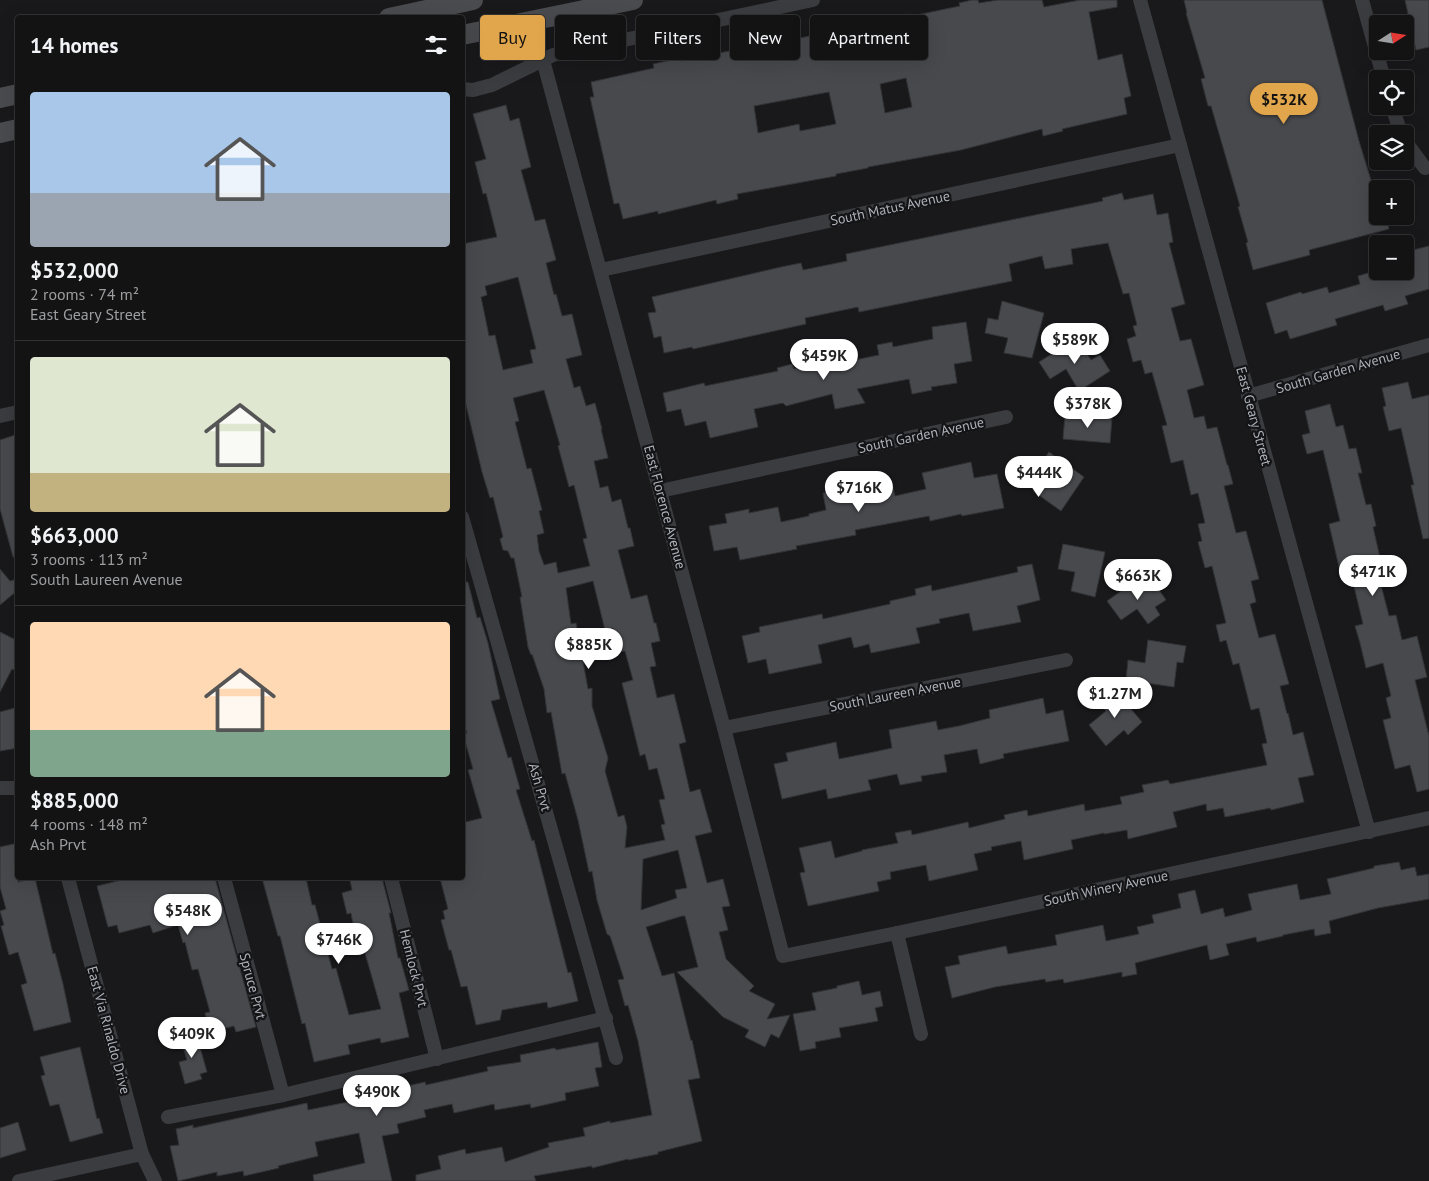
<!DOCTYPE html>
<meta charset="utf-8">
<style>
body{margin:0;font-family:"PT Sans",sans-serif;background:#1c1c1d;color:#f1f3f6;height:100vh;display:flex;flex-direction:column;font-size:19px;white-space:nowrap}
*{box-sizing:border-box;margin:0}
p{font-size:16px;color:#9d9ea0}
.icon{flex:none;width:28px;height:28px;fill:none;stroke:currentColor;stroke-width:2;stroke-linecap:round;stroke-linejoin:round}
.map{position:relative;flex:1;overflow:hidden}
.side{position:absolute;left:15px;top:15px;width:450px;height:865px;display:flex;flex-direction:column;background:#131314;border-radius:5px;box-shadow:0 5px 20px #0002,0 0 0 1px #323234}
.side>*{flex:none}
.banner{position:absolute;left:480px;top:15px;width:475px;height:45px;display:flex;gap:10px}
.needle{width:32px;rotate:78deg}
.tools{position:absolute;left:1369px;top:15px;display:grid;gap:10px}
.tools a{display:grid;place-items:center;width:45px;height:45px;border-radius:5px;background:#131314;box-shadow:0 5px 20px #0002,0 0 0 1px #323234;font-size:25px}
.price{position:absolute;translate:-50% -42px;padding:0 11px;border-radius:18px;background:#fff;color:#222;font-size:16px;line-height:32px;filter:drop-shadow(0 1px 2px #0008)}
.price::after{content:'';position:absolute;left:50%;top:30px;width:15px;height:11px;margin-left:-8px;background:inherit;clip-path:polygon(0 0,100% 0,50% 100%)}
.price.active{background:#e1a54b;color:#111}
ul{padding:0;list-style:none}
li{display:grid;align-content:center;gap:10px;height:265px;padding:0 15px}
li+li{border-top:1px solid #323234}
li span{display:grid;place-items:center;height:155px;border-radius:5px;color:#555}
li>.icon{margin-inline-start:auto}
span .icon{width:90px;height:90px;fill:#fffc;stroke-width:1}
li b{font-size:21px}
h2{display:flex;justify-content:space-between;align-items:center;height:60px;padding:0 15px;font-size:21px}
.tag{padding:0 18px;border-radius:5px;background:#131314;box-shadow:0 5px 20px #0002,0 0 0 1px #323234;font-size:18px;line-height:45px}
.tag.active{background:#e1a54b;color:#111}
.map>svg:first-child{display:block}
.building{fill:#48494d;stroke:#333437;fill-rule:evenodd}
.lines{fill:none;stroke-linecap:round;stroke-linejoin:round}
.street{stroke:#3b3c40;stroke-width:14}
.secondary{stroke:#494b4f;stroke-width:20}
.labels{text-anchor:middle;dominant-baseline:central;stroke-width:4.5;stroke-linejoin:round;paint-order:stroke}
.street-label{font-size:14px;fill:#adb1b9;stroke:#141416}
</style>
<div class="map">
<svg width="1429" height="1181" viewBox="0 0 1429 1181">
<rect width="100%" height="100%" fill="#19191b"/>
<g class="building">
<path d="M972,0h6l1,3 19,-3h44l2,7 36,-7h37v7l-28,5 9,48 24,-6 9,42 -7,2 3,16 -65,15 1,2 -20,5 -1,-7 -81,21 -93,17v1l-32,6v2l-99,18 1,5 -21,5 -1,-4 -58,14v-3l-35,8 -4,-16 -5,1 -24,-107h4l-3,-15 63,-14 -1,-4 28,-6v3l96,-20v2l134,-29 1,2 48,-10 -1,-3zM906,78l6,29 -27,6 -5,-29zM829,92l7,32 -36,7 -1,-7 -41,9 -4,-27z"/>
<path d="M1184,0h138l37,141 19,62v13h8l3,13 -80,21 1,5 -57,15 -7,-27 2,-1 -10,-35 2,-1 -20,-69 -9,-31h-3l-7,-27 4,-1 -19,-65h1z"/>
<path d="M1405,0h24v47l-13,3z"/>
<path d="M506,105l4,16 9,-3 6,25 6,24 -10,3 14,51 10,-2 11,41 -10,3 8,32 2,-1 6,22 10,-2 10,41 -16,4 8,29 6,-2 6,20 9,-3 7,26h-1l7,29 -14,3 6,27 8,-2 4,16 9,-3 7,29h2l4,18 -16,4 13,49 16,-4 7,28h2l4,18 -9,2 5,23 -6,1 7,31 17,-4 12,48 -7,2 11,48 10,-3 12,43 -17,4 12,47 16,-4 7,27 -8,1 6,23 -9,2 7,27 28,27 -5,5 26,13 -8,15 23,-4 -11,23 -8,-4 -6,13 -20,-10 4,-7 -26,-13 -46,-45 21,-5 -13,-51h-3l-36,11 16,49 12,-3 17,68 1,-1 8,38 -12,2 14,61 -44,11v2l-30,6v-1l-36,9v-2l-58,10 2,5h-120v-6l25,-6 -3,-13 27,-7 1,5 36,-7 3,15 44,-15 -1,-4 37,-7 -2,-8 27,-7v2l42,-8 -14,-74 -10,-36 -3,1 -7,-26 6,-1 -11,-34 -3,-9 -3,-2 -10,-34 -5,-29 -3,1 -11,-52 -13,-47 -3,1 -11,-62 -4,1 -3,-24 -12,-35 -1,1 -3,-8 -8,-50h2l-8,-39h-3l-3,-7 -5,-1 -3,-11 3,-2 -10,-40 -3,1 -8,-26 -20,-84v-144l35,-7 -11,-44 -3,1 -8,-32 11,-3 -13,-45zM518,277l18,72 -6,1 3,13 -30,7 -8,-35 -6,1 -8,-39 6,-2 -2,-9zM544,390l16,55 -2,1 11,41 5,-2 13,53 -4,1 7,27 -32,7 -2,-11 -12,3 -5,-14 -2,-16 7,-2 -5,-22 3,-1 -11,-42 -4,1 -12,-47 4,-1 -6,-23zM593,581l12,49 8,-2 5,24 7,-1 8,29 -11,3 18,73 5,-2 4,16 8,-2 8,31 -6,1 6,24 -4,1 4,15 -40,8 2,-21 -3,-12 -6,2 -13,-46 3,-13 -16,-52v-18l-4,1 -12,-66 -5,1 -5,-36zM678,850l9,38 -12,2 2,8 -36,12 2,-51z"/>
<path d="M1122,193l2,7 29,-6 4,21 11,-2 5,29 -4,1 16,61 -14,4 9,33 11,-2 13,46 -17,5 7,28 10,-2 3,13 10,-2 10,38h1l5,19 -9,2 12,47 10,-2 13,48 -8,2 5,21 -6,2 9,34 16,-4 14,50 -9,2 7,28 1,-1 5,22 10,-3 11,43 -16,3 6,24 -33,8 -1,-2 -45,9 -2,-9 -16,3 -1,-7 -33,8 4,15 -49,12 -1,-9 -23,4v-1l-33,7 2,9 -49,11 -3,-19 -30,6 1,3 -18,4 4,16 -49,11 -3,-16 -36,7 1,7 -14,3 2,9 -71,15 -8,-33 5,-1 -6,-24 32,-7 4,17 27,-7v-1l36,-7 -3,-10 16,-3 1,5 56,-13 1,6 36,-9 -1,-4 23,-5 1,6 56,-12 1,7 37,-7 -2,-7 24,-5 -2,-7 26,-5 2,4 97,-19 -5,-21 5,-1 -8,-35 -8,2 -12,-47 -6,2 -7,-25 -6,2 -4,-17 10,-2 -14,-57 -7,2 -7,-26 4,-1 -4,-17 7,-1 -7,-30 -7,2 -8,-35 -12,3 -9,-37 5,-1 -15,-53 -7,2 -4,-14 -8,2 -6,-23 9,-3 -3,-10 4,-1 -8,-32 -6,1 -15,-51 -37,6 2,15 -28,5 -3,-13 -33,8 3,17 -153,31 -1,-5 -53,11 1,6 -113,25 -1,-2 -28,6 -3,-17 -7,2 -6,-25 8,-1 -4,-15 129,-30 20,-4 2,7 44,-9 -1,-7 257,-53 -1,-3z"/>
<path d="M1429,246v43l-24,7 3,8 -23,7 -2,-6 -48,14 2,6 -47,14 -3,-9 -12,4 -9,-31 35,-11 1,2 25,-7 2,6 31,-9 -2,-8 17,-5h30v-19z"/>
<path d="M1002,301l42,12 -12,45 -28,-5 4,-15 -23,-5 3,-15 10,2z"/>
<path d="M966,322l6,39 -18,3 3,19 -26,4 1,3 -20,4 -3,-15 -52,10 8,14 -30,6 -3,-15 -46,12 -3,-3 -29,6 4,18 -48,11 -4,-17 -21,5 -4,-17 -14,3 -4,-19 41,-10 1,3 73,-15 -1,-3 15,-4 2,5 37,-9 -2,-8 19,-4 2,13 29,-6 -2,-10 15,-3 1,5 40,-8 -1,-12z"/>
<path d="M1077,338l14,22 9,-5 10,16 -31,20 -13,-22 -16,10 -11,-17z"/>
<path d="M1408,382l4,17 17,-4v143l-6,1 -12,-54h3l-13,-57 -12,3 -6,-24 3,-1 -4,-18z"/>
<path d="M1330,404l6,23 7,-2 6,24 7,-1 6,25h-4l8,32 5,-1 5,22 -3,1 13,57 -5,1 8,31 7,-1 6,25 15,-4 10,41 -12,3 14,56v53l-12,3 -7,-27 -15,4 -12,-49 8,-2 -5,-20 5,-2 -8,-33 -17,5 -6,-25 -5,-17 8,-2 -11,-46 -10,2 -13,-56 11,-3 -17,-71 -16,4 -5,-19 8,-2 -5,-22z"/>
<path d="M1065,415l47,3 -2,25 -47,-4z"/>
<path d="M18,434v123h-5l-13,-48v-69z"/>
<path d="M1049,452l35,25 -23,34 -28,-20 12,-18 -7,-5z"/>
<path d="M971,462l3,16 23,-4 7,34 -42,8 -1,-2 -31,7 -1,-5 -74,14 1,5 -60,11 1,3 -57,11 -3,-13 -23,4 -5,-25 18,-3 -2,-9 24,-5v4l29,-6 3,15 28,-6v-2l17,-4 -3,-17 54,-11 2,8 14,-3 2,9 31,-7 -4,-16z"/>
<path d="M1063,544l42,8 -10,45 -24,-6 4,-19 -17,-3z"/>
<path d="M1032,564l8,36 -23,6 4,16 -48,9 -4,-18 -30,6 1,4 -24,5 4,15 -49,10 -2,-9 -15,4 -3,-11 -33,8 4,18 -53,11 -3,-15 -18,4 -6,-27 18,-4 -1,-5 63,-13 1,5 67,-15v-3l26,-6 -1,-6 16,-4 1,6 86,-19 -1,-5z"/>
<path d="M0,569l10,12 8,-2v11l-18,15z"/>
<path d="M1141,577l6,9 6,-5 13,19 -11,7 5,8 -12,9 -11,-15 -16,11 -14,-19z"/>
<path d="M462,582h6l9,36 3,-1 8,26 12,56 -9,2 17,57 3,-1 9,32 -4,1 16,51 2,-1 34,133 3,-1 7,29 -30,7 -1,-6 -45,8 -2,10 -24,5 -9,-39 -6,1 -10,-37h-2l-8,-30 4,-1 -2,-8 5,-2 -8,-31h22v-55l20,-5 -14,-48 5,-1 -10,-35 4,-1 -5,-16z"/>
<path d="M0,632l18,9v30l-6,-2 -12,23z"/>
<path d="M1148,640l38,6 -3,17 -6,-1 -3,25 -48,-7 2,-20 17,3z"/>
<path d="M1115,690l27,32 -14,13 -4,-5 -18,16 -17,-21 17,-14 -7,-8z"/>
<path d="M1043,698l3,16 17,-4 6,31 -66,13 1,4 -24,6 -3,-15 -33,6 3,17 -26,4 1,5 -22,4 -3,-11 -29,6 3,10 -43,9 -2,-10 -44,10 -8,-35 14,-3 -2,-8 50,-11 3,17 35,-7 18,-4 -3,-18 47,-9 2,9 21,-4 31,-8 -1,-8z"/>
<path d="M18,707v41l-18,3v-39z"/>
<path d="M18,843v39l17,-4 18,76 2,-1 8,31 8,38 -37,9 -13,-46 6,-2 -9,-31 -9,3 -8,-29 3,-1 -4,-14 6,-2 -6,-22v-40z"/>
<path d="M1399,862l2,8 14,-3 2,9 12,-2v25l-51,9 -49,13 2,12 -16,3 -1,-7 -31,6v1l-26,6 -1,-5 -30,7 3,11 -19,5 -3,-15 -72,18 2,11 -15,3v-5l-58,11 -1,-4 -17,3 -1,-3 -50,8 -43,11 -7,-31 15,-3 -2,-8 48,-10 2,8 49,-9 -2,-10 48,-10 3,16 33,-7 -2,-7 17,-4 -2,-8 29,-7 -3,-14 17,-4 6,24 22,-6 2,9 27,-7 -4,-16 49,-10 3,16 31,-6 -4,-15 47,-11v-2z"/>
<path d="M130,878h85l41,149 -20,5 -2,-6 -24,6 -5,-19 5,-1 -12,-43 -6,1 -7,-28 -2,1 -5,-18 -25,8 -3,-8 -31,8 -2,-8 -9,2 -11,-41z"/>
<path d="M262,878h44l6,27h3l17,64 4,-1 13,47 32,-6 -16,-56 -6,2 -8,-42 -4,1 -5,-21 10,-3 -2,-10 12,-2h20l9,35h-2l9,45h2l9,32 -10,3 10,44 -28,6 -1,-5 -32,7 2,9 -36,8 -9,-39 -3,1 -22,-88h-2z"/>
<path d="M859,981l3,14 18,-4 3,15 -8,2 3,13 -39,7 2,9 -26,5 1,6 -16,3 -7,-37 23,-4 -4,-17 25,-5v-2z"/>
<path d="M196,1033l11,39 -7,2 2,5 -17,5 -6,-22 8,-2 -7,-23z"/>
<path d="M598,1042l4,25 -7,1 4,18 -34,7 1,7 -35,8 -1,-4 -35,6 -1,-6 -40,9 -2,-9 -28,6 2,7 -29,7 2,9 -17,3 10,45h-78l-1,-6 52,-12 -6,-30 -44,9 3,14 -40,10 1,2 -35,8 -1,-5 -26,5v-4l-39,9 -8,-35 9,-1 -3,-16 17,-4v3l114,-25 1,7 45,-9 -1,-8 38,-7v4l35,-8 1,3 62,-14 -1,-4 34,-5 -1,-7 35,-7 1,2z"/>
<path d="M80,1047l17,72 2,-1 4,15 -33,9 -11,-38 -9,2 -9,-30 4,-1 -5,-18z"/>
<path d="M18,1122l8,28 -26,8v-30z"/>
</g>
<g class="lines">
<g class="street">
<path d="M1140,0l229,832"/>
<path d="M1362,0l22,79"/>
<path d="M543,60l181,668 59,228 114,-23 532,-115"/>
<path d="M462,89l11,1 19,-5 61,-30 260,-55"/>
<path d="M1392,106l9,28"/>
<path d="M1405,141l20,27"/>
<path d="M601,270l579,-125"/>
<path d="M1248,396l181,-51"/>
<path d="M0,416l18,-4"/>
<path d="M660,491l346,-74"/>
<path d="M462,517l154,541"/>
<path d="M724,728l342,-68"/>
<path d="M0,788h18"/>
<path d="M68,878l74,276 13,27"/>
<path d="M224,878l59,217"/>
<path d="M391,878l46,181"/>
<path d="M897,933l24,101"/>
<path d="M168,1117l115,-22 323,-77"/>
<path d="M19,1181l123,-27"/>
</g>
<g class="secondary">
<path d="M389,18l84,-18"/>
<path d="M462,35l171,-35"/>
<path d="M0,98l18,-4"/>
<path d="M0,133l18,-4"/>
</g>
</g>
<g class="labels">
<g class="street-label">
<text transform="translate(890 208) rotate(-12)">South Matus Avenue</text>
<text transform="translate(1338 371) rotate(-16)">South Garden Avenue</text>
<text transform="translate(1254 416) rotate(75)">East Geary Street</text>
<text transform="translate(921 435) rotate(-12)">South Garden Avenue</text>
<text transform="translate(665 507) rotate(75)">East Florence Avenue</text>
<text transform="translate(895 694) rotate(-11)">South Laureen Avenue</text>
<text transform="translate(540 787) rotate(74)">Ash Prvt</text>
<text transform="translate(1106 888) rotate(-12)">South Winery Avenue</text>
<text transform="translate(414 968) rotate(76)">Hemlock Prvt</text>
<text transform="translate(253 986) rotate(75)">Spruce Prvt</text>
<text transform="translate(109 1030) rotate(75)">East Via Rinaldo Drive</text>
</g>
</g>
</svg>
<div class="tools">
<a><svg class="needle" viewBox="-14 -14 28 28"><path d="M0-13l5 13h-10z" fill="#e53935"/><path d="M0 13l5-13h-10z" fill="#9d9ea0"/></svg></a>
<a><svg class="icon" aria-label="locate" viewBox="0 0 24 24"><circle cx="12" cy="12" r="6"/><path d="M12 2v4M12 18v4M2 12h4M18 12h4"/></svg></a>
<a><svg class="icon" aria-label="layers" viewBox="0 0 24 24"><path d="M12 4l9 5-9 5-9-5zM3 14l9 5 9-5"/></svg></a>
<a>+</a>
<a>−</a>
</div>
<b class="price active" style="left:1284px;top:125px">$532K</b>
<b class="price" style="left:1075px;top:365px">$589K</b>
<b class="price" style="left:824px;top:381px">$459K</b>
<b class="price" style="left:1088px;top:429px">$378K</b>
<b class="price" style="left:1039px;top:498px">$444K</b>
<b class="price" style="left:859px;top:513px">$716K</b>
<b class="price" style="left:1373px;top:597px">$471K</b>
<b class="price" style="left:1138px;top:601px">$663K</b>
<b class="price" style="left:589px;top:670px">$885K</b>
<b class="price" style="left:1115px;top:719px">$1.27M</b>
<b class="price" style="left:188px;top:936px">$548K</b>
<b class="price" style="left:339px;top:965px">$746K</b>
<b class="price" style="left:192px;top:1059px">$409K</b>
<b class="price" style="left:377px;top:1117px">$490K</b>
<div class="banner">
<a class="tag active">Buy</a>
<a class="tag">Rent</a>
<a class="tag">Filters</a>
<a class="tag">New</a>
<a class="tag">Apartment</a>
</div>
<section class="side">
<h2>14 homes<svg class="icon" aria-label="filters" viewBox="0 0 24 24"><path d="M4 7h16M4 17h16"/><circle cx="9" cy="7" r="2"/><circle cx="15" cy="17" r="2"/></svg></h2>
<ul>
<li><span style="background:linear-gradient(#a9c7e8 65%,#9aa5b1 0)"><svg class="icon" aria-label="home" viewBox="0 0 24 24"><path d="M3 11l9-7 9 7M6 9v11h12V9"/></svg></span><div><b>$532,000</b><p>2 rooms · 74 m²</p><p>East Geary Street</p></div></li>
<li><span style="background:linear-gradient(#dfe7d0 75%,#c2b280 0)"><svg class="icon" aria-label="home" viewBox="0 0 24 24"><path d="M3 11l9-7 9 7M6 9v11h12V9"/></svg></span><div><b>$663,000</b><p>3 rooms · 113 m²</p><p>South Laureen Avenue</p></div></li>
<li><span style="background:linear-gradient(#ffd9b3 70%,#7fa58c 0)"><svg class="icon" aria-label="home" viewBox="0 0 24 24"><path d="M3 11l9-7 9 7M6 9v11h12V9"/></svg></span><div><b>$885,000</b><p>4 rooms · 148 m²</p><p>Ash Prvt</p></div></li>
</ul>
</section>
</div>
